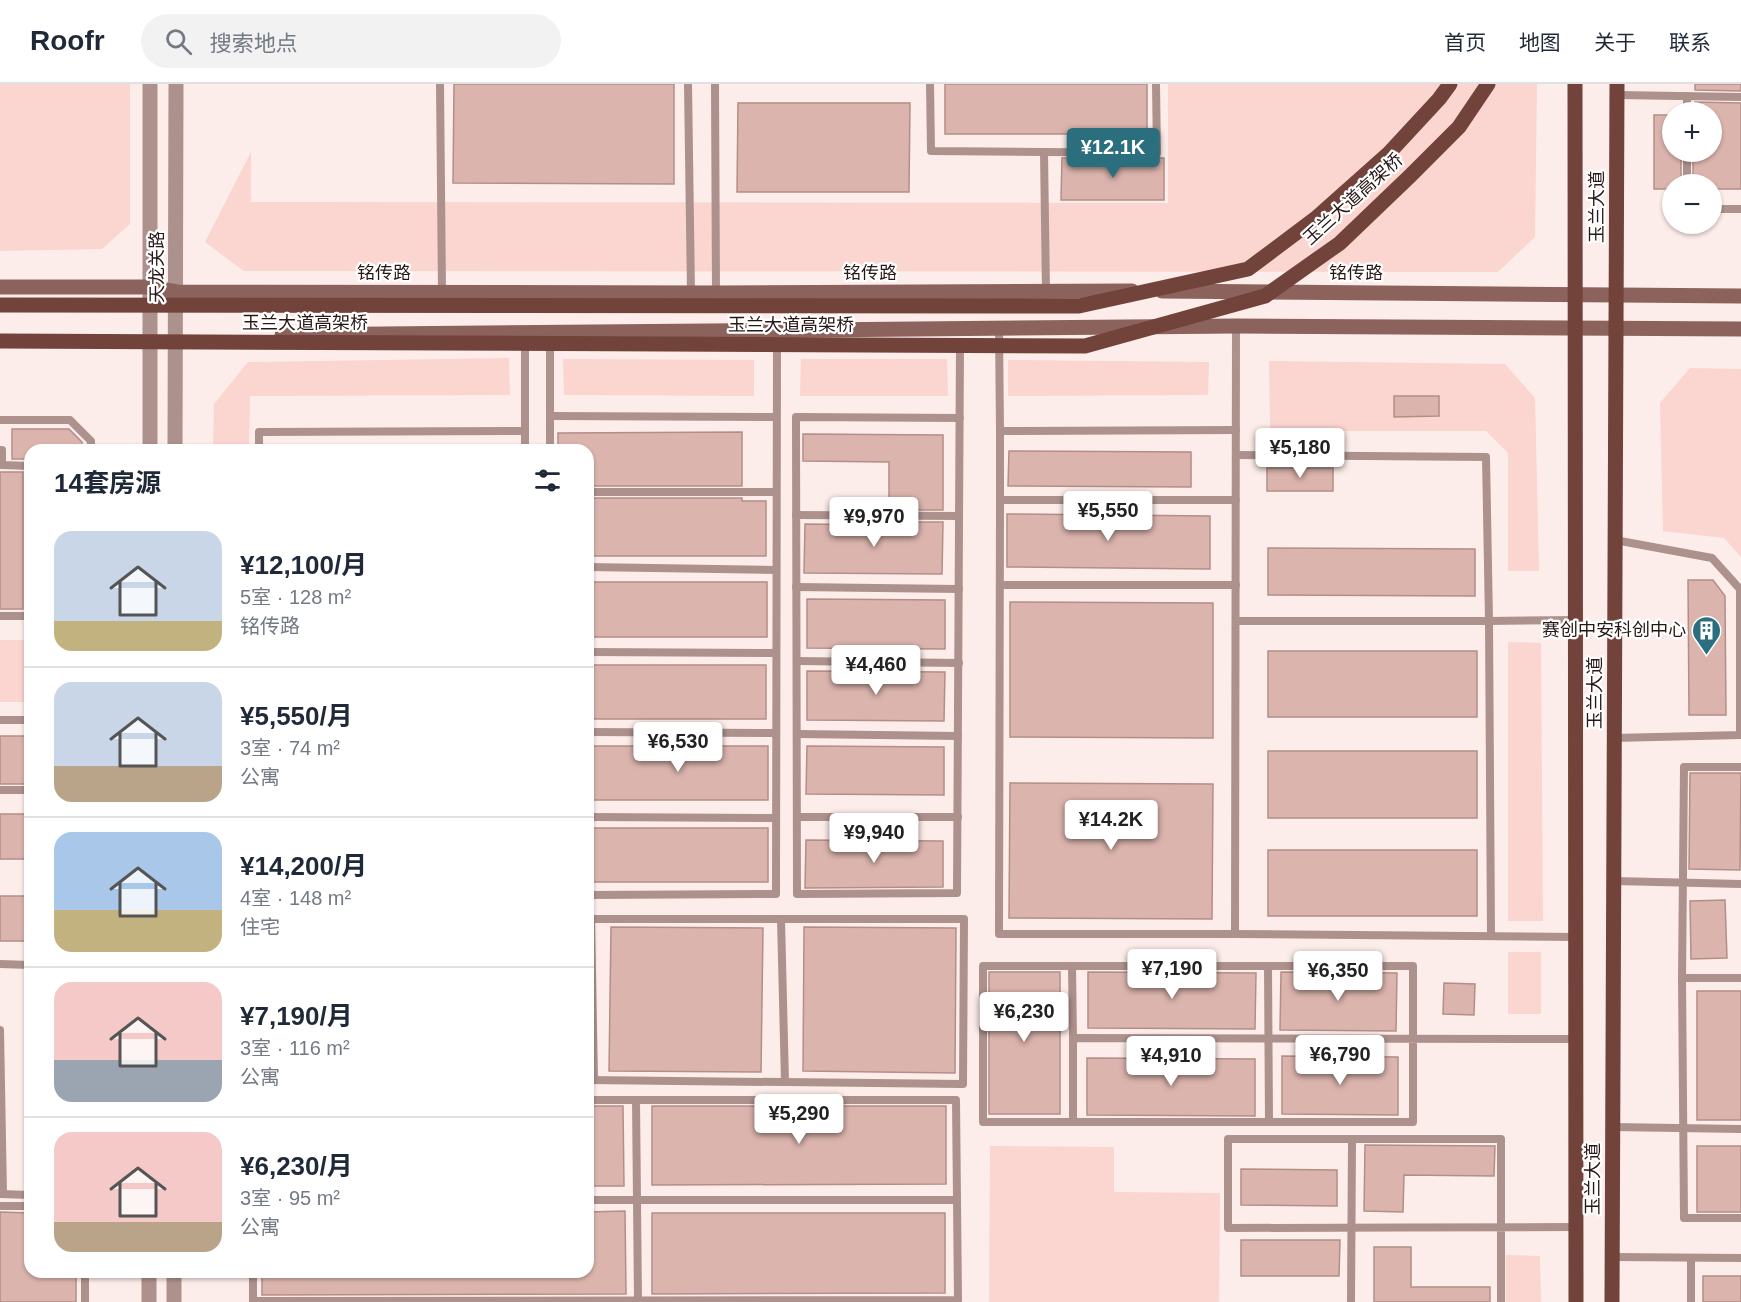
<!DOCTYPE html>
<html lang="zh">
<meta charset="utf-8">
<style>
body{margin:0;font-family:Arial,"Noto Sans SC",sans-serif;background:#f2f2f3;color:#1f2937;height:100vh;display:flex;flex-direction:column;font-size:22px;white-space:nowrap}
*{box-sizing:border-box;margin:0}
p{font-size:20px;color:#747a83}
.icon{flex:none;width:33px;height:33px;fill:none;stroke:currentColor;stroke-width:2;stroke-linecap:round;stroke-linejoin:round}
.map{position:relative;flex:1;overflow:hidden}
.drawer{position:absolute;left:24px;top:360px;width:570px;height:834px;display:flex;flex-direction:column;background:#fff;border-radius:18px;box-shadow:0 2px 4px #0004}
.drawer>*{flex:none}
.controls{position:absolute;left:1662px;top:18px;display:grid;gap:12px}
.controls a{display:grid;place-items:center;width:60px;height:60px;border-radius:50%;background:#fff;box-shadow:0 2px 4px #0004;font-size:30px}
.price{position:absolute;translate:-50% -51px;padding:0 14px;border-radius:6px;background:#fff;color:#222;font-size:20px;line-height:39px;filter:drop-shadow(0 2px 3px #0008)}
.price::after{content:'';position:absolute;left:50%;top:36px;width:18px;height:14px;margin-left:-9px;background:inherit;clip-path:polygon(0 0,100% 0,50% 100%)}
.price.selected{background:#2b6f7f;color:#fff}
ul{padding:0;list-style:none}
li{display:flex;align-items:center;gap:18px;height:150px;padding:0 30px}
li+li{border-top:2px solid #e0e1e3}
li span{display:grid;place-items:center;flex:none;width:168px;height:120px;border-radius:18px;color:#555}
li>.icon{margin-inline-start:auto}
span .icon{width:72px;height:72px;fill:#fffc;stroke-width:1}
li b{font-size:26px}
h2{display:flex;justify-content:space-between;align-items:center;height:72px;padding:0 30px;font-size:26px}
header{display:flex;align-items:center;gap:36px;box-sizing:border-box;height:84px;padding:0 30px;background:#fff;border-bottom:2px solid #e0e1e3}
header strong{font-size:28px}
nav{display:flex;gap:33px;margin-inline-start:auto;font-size:21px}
.search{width:420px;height:54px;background:#f2f2f3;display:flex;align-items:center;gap:15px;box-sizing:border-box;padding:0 21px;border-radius:33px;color:#747a83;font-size:22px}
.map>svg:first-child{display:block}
.green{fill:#fbd5cf}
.building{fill:#dbb4ad;stroke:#b38e87;stroke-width:1.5}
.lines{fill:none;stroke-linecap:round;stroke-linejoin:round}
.service{stroke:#ad918c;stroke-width:8}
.tertiary{stroke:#ad918c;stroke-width:15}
.secondary{stroke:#8b635c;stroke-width:15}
.primary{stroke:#71433b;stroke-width:15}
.labels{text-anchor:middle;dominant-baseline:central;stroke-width:4.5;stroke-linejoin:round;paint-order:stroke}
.street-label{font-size:18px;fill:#271816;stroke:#fff}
.poi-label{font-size:18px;fill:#271816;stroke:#fff;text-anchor:end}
</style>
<header>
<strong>Roofr</strong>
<div class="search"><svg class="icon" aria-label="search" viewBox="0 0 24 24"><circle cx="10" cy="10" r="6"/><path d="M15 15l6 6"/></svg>搜索地点</div>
<nav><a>首页</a><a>地图</a><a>关于</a><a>联系</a></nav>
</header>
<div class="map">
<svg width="1741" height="1218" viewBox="0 0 1741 1218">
<rect width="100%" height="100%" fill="#fdedea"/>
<g class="green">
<path d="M0,0h130v140l-28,25 -102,2z"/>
<path d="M1168,0h369l-2,153 -37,35 -1254,-1 -39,-29 46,-90v50l917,1z"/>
<path d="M509,274l1,37 -260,1 -1,54h-36l1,-46 34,-42z"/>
<path d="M563,275l191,1v36l-190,-1z"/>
<path d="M801,275h146l1,37h-148z"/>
<path d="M1008,276l201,2 -1,33 -200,1z"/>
<path d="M1269,277l236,3 30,34 4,173h-31v-118l-22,-22h-216z"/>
<path d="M1690,284l51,1v188l-17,-19 -61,-7 -3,-128z"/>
<rect x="0" y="556" width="30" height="62"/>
<path d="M1508,558l33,1 2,278h-35z"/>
<rect x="1508" y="868" width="33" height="62"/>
<path d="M990,1062l124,1v45l106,1 -1,109h-230z"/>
<path d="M1506,1171l34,1 1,46h-35z"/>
</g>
<g class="building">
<path d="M454,0h220v100l-221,-1z"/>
<rect x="945" y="0" width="202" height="50"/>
<path d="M1695,0h46v7l-46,-1z"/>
<path d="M1695,18l46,1v86h-29v-5h-19v-32h19v-40h-17z"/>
<path d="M738,19h172l-1,89h-172z"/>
<path d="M1654,31h18v37h9v32h-9v5h-18z"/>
<path d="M1062,74h102v42h-103z"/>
<path d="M1394,312h45v20l-45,1z"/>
<path d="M12,345h57l13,13v8h-52v9h-18z"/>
<path d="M742,348v54h-154v-36h-30v-17z"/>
<path d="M803,350l140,1v75h-54v-48l-86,-1z"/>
<path d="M1009,367l182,1v35l-183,-1z"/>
<rect x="1267" y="384" width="66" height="23"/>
<rect x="0" y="388" width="23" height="137"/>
<path d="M588,414h154v3h24v55h-178z"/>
<path d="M1007,430l203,2v53l-203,-2z"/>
<path d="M889,438h54l-1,52 -138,-1 1,-49 84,1z"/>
<path d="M1268,464l207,1v47l-207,-1z"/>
<path d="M1688,496h25l12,16 1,119h-37z"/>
<rect x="588" y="498" width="179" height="55"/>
<path d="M807,515l138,1v49l-138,-1z"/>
<path d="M1010,518l203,1v135l-203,-1z"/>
<rect x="1268" y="567" width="209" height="66"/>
<rect x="588" y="581" width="178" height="54"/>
<path d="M807,587l138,1 -1,49 -137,-1z"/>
<rect x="0" y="652" width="30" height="48"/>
<rect x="588" y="662" width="180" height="54"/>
<path d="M807,662l137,1v48l-138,-1z"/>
<rect x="1268" y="667" width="209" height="67"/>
<path d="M1690,689h51l-1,97 -51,-1z"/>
<path d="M1010,699l203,1 -1,135 -203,-1z"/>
<rect x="0" y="730" width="30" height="45"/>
<rect x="588" y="744" width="180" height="54"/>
<path d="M806,756l137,1v46l-138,1z"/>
<rect x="1268" y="766" width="209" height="66"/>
<rect x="0" y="812" width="30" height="45"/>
<path d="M1725,816l2,58 -36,1 -1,-58z"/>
<path d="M611,843l152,1 -2,144 -152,-1z"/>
<path d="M804,843l152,1 -1,145 -152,-2z"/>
<rect x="989" y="888" width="71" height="142"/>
<path d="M1088,888l168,1 -1,56 -167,-1z"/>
<path d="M1281,888l116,1 -1,58 -116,-1z"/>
<path d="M1444,899l31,1 -1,31 -31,-1z"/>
<rect x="1697" y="907" width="44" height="129"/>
<path d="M1282,972l116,1v58l-116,-1z"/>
<path d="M1087,974l168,1v57l-168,-1z"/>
<path d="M588,1022h35l1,80h-36z"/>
<path d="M652,1022h294v78l-294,1z"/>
<path d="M1365,1061l130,1 -1,30 -90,-1 -1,37 -39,-1z"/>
<rect x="1697" y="1062" width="44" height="66"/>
<path d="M1241,1085l96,1v36l-96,-1z"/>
<path d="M625,1127l1,83 -364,1v-23h326v-60z"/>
<path d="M0,1128l30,1v59h46v30h-76z"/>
<path d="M652,1129h293v80l-293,1z"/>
<path d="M1241,1156h99l-1,36h-98z"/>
<path d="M1374,1163h37v40h79v15h-116z"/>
<rect x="1703" y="1192" width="38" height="26"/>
</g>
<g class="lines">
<g class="service">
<path d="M440,0l2,208"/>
<path d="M688,0l3,209"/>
<path d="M715,0l1,209"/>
<path d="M930,0l1,67 226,2 -1,-69"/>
<path d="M1617,11l124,2"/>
<path d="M1687,12v16"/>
<path d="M1687,68v32"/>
<path d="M1044,69l2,138"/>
<path d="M1712,125h29"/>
<path d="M1236,242l-1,608h-236l1,-434h236"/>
<path d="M999,245l1,102"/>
<path d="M525,259v107"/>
<path d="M550,260v106"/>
<path d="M550,332l226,1"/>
<path d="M960,334l-164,-1 1,477 160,-1c1,-184 3,-367 3,-550"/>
<path d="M0,336h70l21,21v9"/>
<path d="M0,366h2v15l28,1"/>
<path d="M259,366v-18l266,-1"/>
<path d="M588,408h188"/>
<path d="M1000,416v-69l236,-1"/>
<path d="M796,431l163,1"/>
<path d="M588,483l188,3"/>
<path d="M1000,501h236"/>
<path d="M796,503l163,2"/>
<path d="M0,532h30"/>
<path d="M1236,537h253l-3,-164 -250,-2"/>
<path d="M588,568l188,1"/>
<path d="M797,577l162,2"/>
<path d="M0,636h30"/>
<path d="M588,648l188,1"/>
<path d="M797,650l161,2"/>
<path d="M1614,654l126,-3v-146l-28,-31 -97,-18"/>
<path d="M1741,683h-57l-2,211h59"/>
<path d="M0,706h30"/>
<path d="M588,733l188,1"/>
<path d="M797,733h161"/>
<path d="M1614,797l127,3"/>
<path d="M588,811l188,-1 1,-550"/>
<path d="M588,835h376l-1,165 -375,-4"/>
<path d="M591,835l3,161"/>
<path d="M781,835l4,163"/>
<path d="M1235,850l340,3"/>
<path d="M1491,852l-2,-315 86,-1"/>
<path d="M0,880l30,1"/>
<path d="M1072,882l1,72"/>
<path d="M1268,882l1,156"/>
<path d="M1682,894l2,240h57"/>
<path d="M0,946l3,164"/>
<path d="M636,1016l2,201"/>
<path d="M1073,1038h340v-156h-430v156h90v-84l502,1"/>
<path d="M1613,1043l128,2"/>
<path d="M0,1110l30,1"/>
<path d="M588,1116h368"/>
<path d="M0,1122h30"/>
<path d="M1612,1173l129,1"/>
<path d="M85,1188v30"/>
<path d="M253,1188v29l705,-1 -2,-200h-368"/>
<path d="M1351,1218l1,-163"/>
<path d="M1501,1218v-163h-273v89c116,0 232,-1 348,-1"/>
<path d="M1691,1218v-44"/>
</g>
<g class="tertiary">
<path d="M150,0v366"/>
<path d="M175,366l1,-366"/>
<path d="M174,1188v30"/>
<path d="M149,1218v-30"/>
</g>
<g class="secondary">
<path d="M0,203h149l28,5 539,1 416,-2"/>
<path d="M1162,207l579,5"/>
<path d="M282,251l954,-9 505,3"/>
</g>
<g class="primary">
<path d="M1575,0l1,1218"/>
<path d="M0,221l1079,1 169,-37 68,-51 73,-65 50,-54 11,-15"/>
<path d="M0,257l1085,5 180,-50 75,-53 70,-67 49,-49 29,-43"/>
<path d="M1612,1218l5,-1218"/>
</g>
</g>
<defs>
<symbol id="building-pin" viewBox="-11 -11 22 30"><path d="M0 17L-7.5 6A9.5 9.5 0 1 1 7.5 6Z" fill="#2b6f7f" stroke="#fff"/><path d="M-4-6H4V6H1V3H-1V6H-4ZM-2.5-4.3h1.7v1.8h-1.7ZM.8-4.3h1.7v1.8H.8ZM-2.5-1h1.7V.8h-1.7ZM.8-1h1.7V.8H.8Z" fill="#fff"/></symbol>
</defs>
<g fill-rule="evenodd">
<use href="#building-pin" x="1690" y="530" width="33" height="45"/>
</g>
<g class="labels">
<g class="street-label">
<text transform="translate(1353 115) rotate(-42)">玉兰大道高架桥</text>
<text transform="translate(1597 123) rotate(-90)">玉兰大道</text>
<text transform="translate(157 183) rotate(-90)">天龙关路</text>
<text x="384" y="189">铭传路</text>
<text x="870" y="189">铭传路</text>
<text x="1356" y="189">铭传路</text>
<text x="305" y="239">玉兰大道高架桥</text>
<text x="791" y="241">玉兰大道高架桥</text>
<text transform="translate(1595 609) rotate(-90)">玉兰大道</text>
<text transform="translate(1593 1095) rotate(-90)">玉兰大道</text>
</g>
<g class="poi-label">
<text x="1686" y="546">赛创中安科创中心</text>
</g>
</g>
</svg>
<div class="controls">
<a>+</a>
<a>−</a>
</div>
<b class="price selected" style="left:1113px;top:95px">¥12.1K</b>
<b class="price" style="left:1300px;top:395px">¥5,180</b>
<b class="price" style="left:1108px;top:458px">¥5,550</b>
<b class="price" style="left:874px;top:464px">¥9,970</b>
<b class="price" style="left:876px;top:612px">¥4,460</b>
<b class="price" style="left:678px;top:689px">¥6,530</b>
<b class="price" style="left:1111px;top:767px">¥14.2K</b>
<b class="price" style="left:874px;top:780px">¥9,940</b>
<b class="price" style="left:1172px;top:916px">¥7,190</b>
<b class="price" style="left:1338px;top:918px">¥6,350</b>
<b class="price" style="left:1024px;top:959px">¥6,230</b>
<b class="price" style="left:1340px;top:1002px">¥6,790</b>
<b class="price" style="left:1171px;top:1003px">¥4,910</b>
<b class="price" style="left:799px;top:1061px">¥5,290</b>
<section class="drawer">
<h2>14套房源<svg class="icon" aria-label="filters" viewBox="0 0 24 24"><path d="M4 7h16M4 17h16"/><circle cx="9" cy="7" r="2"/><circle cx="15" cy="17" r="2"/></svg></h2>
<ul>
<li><span style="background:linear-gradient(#c9d6e8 75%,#c2b280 0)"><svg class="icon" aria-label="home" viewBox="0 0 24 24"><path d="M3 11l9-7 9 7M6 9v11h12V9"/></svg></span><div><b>¥12,100/月</b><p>5室 · 128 m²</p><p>铭传路</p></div></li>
<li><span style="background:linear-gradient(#c9d6e8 70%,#b9a48a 0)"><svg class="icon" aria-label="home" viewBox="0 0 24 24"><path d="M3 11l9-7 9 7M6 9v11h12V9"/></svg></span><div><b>¥5,550/月</b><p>3室 · 74 m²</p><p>公寓</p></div></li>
<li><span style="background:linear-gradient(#a9c7e8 65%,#c2b280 0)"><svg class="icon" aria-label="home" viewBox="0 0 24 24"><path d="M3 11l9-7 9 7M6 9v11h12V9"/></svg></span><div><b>¥14,200/月</b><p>4室 · 148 m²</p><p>住宅</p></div></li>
<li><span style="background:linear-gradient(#f6c9c9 65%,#9aa5b1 0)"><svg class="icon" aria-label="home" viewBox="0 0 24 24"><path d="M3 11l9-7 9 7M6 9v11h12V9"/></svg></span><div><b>¥7,190/月</b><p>3室 · 116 m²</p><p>公寓</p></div></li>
<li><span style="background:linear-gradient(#f6c9c9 75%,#b9a48a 0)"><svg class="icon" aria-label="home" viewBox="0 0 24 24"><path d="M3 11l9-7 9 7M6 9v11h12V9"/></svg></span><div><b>¥6,230/月</b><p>3室 · 95 m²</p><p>公寓</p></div></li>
</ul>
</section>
</div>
